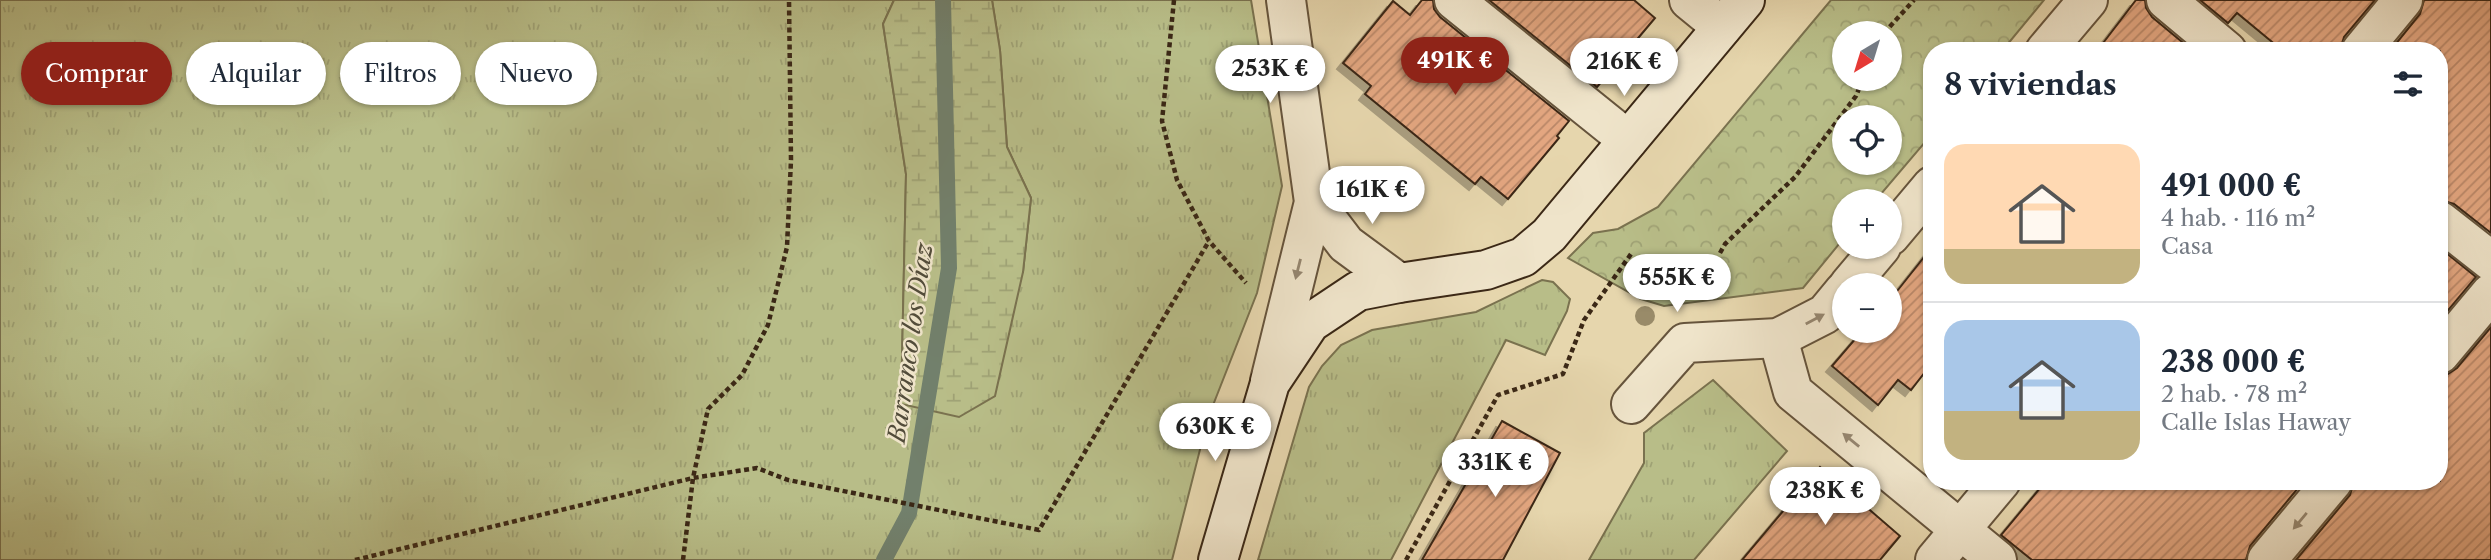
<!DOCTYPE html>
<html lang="es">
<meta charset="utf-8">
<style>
body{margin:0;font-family:"Libre Caslon Text",serif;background:#f6f6f7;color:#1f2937;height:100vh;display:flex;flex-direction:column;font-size:26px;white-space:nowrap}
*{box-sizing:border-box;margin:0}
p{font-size:23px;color:#747a83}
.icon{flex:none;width:38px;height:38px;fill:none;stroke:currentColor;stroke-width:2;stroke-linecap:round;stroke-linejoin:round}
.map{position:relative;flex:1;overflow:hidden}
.details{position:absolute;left:1923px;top:42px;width:525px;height:448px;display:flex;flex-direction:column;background:#fff;border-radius:28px;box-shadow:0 2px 5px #0004}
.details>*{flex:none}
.banner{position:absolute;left:21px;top:42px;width:665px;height:63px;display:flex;gap:14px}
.needle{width:46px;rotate:218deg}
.tools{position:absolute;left:1832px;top:21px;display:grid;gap:14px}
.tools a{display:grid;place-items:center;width:70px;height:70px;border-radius:50%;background:#fff;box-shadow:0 2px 5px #0004;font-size:35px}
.price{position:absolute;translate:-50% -60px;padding:0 16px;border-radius:24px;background:#fff;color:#222;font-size:23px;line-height:46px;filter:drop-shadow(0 2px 4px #0008)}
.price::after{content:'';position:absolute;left:50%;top:42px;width:21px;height:16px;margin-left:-10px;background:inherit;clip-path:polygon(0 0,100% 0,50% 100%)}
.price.on{background:#8f2418;color:#fff}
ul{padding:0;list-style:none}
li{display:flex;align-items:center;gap:21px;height:175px;padding:0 21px}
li+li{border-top:2px solid #e0e1e3}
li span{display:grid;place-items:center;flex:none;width:196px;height:140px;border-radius:21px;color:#555}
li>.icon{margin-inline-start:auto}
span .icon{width:84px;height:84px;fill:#fffc;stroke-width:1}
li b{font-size:30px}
h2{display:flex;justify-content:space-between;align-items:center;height:84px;padding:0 21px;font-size:30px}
.pill{padding:0 24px;border-radius:32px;background:#fff;box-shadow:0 2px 5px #0004;font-size:24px;line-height:63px}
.pill.on{background:#8f2418;color:#fff}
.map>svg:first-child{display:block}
.grass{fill:url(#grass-tufts);stroke:#7a724f;stroke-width:2}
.wetland{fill:url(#wetland-marsh);stroke:#7a724f;stroke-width:2}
.park{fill:url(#park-crowns);stroke:#7a724f;stroke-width:2;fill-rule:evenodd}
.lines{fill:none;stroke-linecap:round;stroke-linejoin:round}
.stream{stroke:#72806c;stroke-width:16}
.building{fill:url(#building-hatch);stroke:#3b2816;stroke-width:2;filter:url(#shadow)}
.street-casing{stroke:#66543c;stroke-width:42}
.secondary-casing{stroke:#3b2816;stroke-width:42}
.path{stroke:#3b2816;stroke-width:4.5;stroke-dasharray:5 3.5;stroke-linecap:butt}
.street{stroke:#efe4ca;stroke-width:38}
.secondary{stroke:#efe4ca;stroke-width:38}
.tree{fill:#998b69}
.oneway{fill:#958670}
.labels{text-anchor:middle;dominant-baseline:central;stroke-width:5;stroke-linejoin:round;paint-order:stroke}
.water-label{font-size:24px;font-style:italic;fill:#524c3a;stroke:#efe4ca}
</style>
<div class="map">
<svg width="2491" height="560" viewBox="0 0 2491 560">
<defs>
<pattern id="grass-tufts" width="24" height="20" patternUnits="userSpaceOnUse" patternTransform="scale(1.75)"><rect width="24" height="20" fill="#b8bd88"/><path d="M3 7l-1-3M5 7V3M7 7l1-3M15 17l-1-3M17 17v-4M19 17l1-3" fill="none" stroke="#9fa275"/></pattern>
<pattern id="wetland-marsh" width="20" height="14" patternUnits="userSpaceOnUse" patternTransform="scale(1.75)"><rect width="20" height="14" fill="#b8bd88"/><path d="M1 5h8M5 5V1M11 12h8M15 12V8" fill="none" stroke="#9fa275"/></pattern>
<pattern id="park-crowns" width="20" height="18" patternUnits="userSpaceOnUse" patternTransform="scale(1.75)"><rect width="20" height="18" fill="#b8bd88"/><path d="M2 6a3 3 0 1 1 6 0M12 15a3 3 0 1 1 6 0" fill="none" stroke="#9fa275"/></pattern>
<pattern id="building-hatch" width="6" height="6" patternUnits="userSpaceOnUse" patternTransform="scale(1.75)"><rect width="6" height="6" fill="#e3a680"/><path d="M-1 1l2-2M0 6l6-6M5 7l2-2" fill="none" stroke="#b98768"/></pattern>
<filter id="shadow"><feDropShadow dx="-6" dy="6" stdDeviation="0" flood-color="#0004"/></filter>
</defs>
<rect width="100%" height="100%" fill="#e6d6ad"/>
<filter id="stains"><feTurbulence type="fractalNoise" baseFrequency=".00286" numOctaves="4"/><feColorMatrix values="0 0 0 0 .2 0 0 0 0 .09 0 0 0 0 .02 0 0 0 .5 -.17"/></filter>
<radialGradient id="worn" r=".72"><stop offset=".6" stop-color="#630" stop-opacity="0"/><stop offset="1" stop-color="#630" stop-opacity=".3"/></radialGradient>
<g class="grass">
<path d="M0,0h894l-11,24 23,150 -5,230 122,-132 8,-74 -24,-51 -7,-97 -8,-50h259l31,186 -25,107 -49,125 -36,142h-1172z"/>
<path d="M1542,280l11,2 17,17 -3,12 -22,44 -39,-15 -115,220h-133l51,-173 13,-21 19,-21 31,-15 104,-18z"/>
<path d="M1713,380l74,71 -93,109h-105l55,-97v-30z"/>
</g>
<path class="wetland" d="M894,0h98l8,50 7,97 24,51 -8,74 -28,124 -36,21 -58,-13 5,-230 -23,-150z"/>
<path class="park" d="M1831,0h213l-42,51h-70v83l-57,67h-31v37l-41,50 -139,18 -23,-7 -73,-41 25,-25 25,-4 40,-22zM1844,33h46v46h-46zM1844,117h46v46h-46z"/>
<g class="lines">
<path class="stream" d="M884,560l25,-47 40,-245 -6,-268"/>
</g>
<g class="building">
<path d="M1422,0h11l1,9 6,8 129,104 -12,15 2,2 -51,61 -27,-22 -6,7 -110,-90 6,-8 -28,-23 50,-62 17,14z"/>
<path d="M1489,0h145l21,18 -58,69z"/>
<path d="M2136,0h9l1,8 6,9 41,34h-96z"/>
<path d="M2200,0h175l-31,37 -4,14h-57l-46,-38 -9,10z"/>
<path d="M2424,0h67v233l-37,-29 -14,-4v-149h-50l30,-37z"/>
<path d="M1932,247v116l-21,27 -13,-10 -20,25 -46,-39 30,-35h28v-31z"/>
<path d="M2440,248l36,29 -36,43z"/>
<path d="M2491,327v233h-195l54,-65 4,-14h86v-106l8,-1 9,-6z"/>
<path d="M1502,421l58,32 -57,107h-81z"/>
<path d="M1820,467l80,69 -20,24h-138z"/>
<path d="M2046,481h258l-54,65 -4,14h-214l-31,-25z"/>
</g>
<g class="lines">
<defs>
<g id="street">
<path d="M1454,0l174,140"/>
<path d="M1689,0l33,27"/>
<path d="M2166,0l61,51"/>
<path d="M2045,51l43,-51"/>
<path d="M2361,51l42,-51"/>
<path d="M1314,202l32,42 53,39"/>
<path d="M2440,221l51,40"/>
<path d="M1890,236l42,-50"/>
<path d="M1849,285l32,-38"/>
<path d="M1778,338l15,54 204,168"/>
<path d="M2440,354l51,-61"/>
<path d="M1270,381l44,-179 -28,-202"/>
<path d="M1631,404l54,-61 93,-5 47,-24 19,-23"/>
<path d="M1935,560l66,-79"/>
<path d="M2267,560l66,-79"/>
</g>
<path id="secondary" d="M1218,560l52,-177 40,-60 48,-32 41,-8 87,-13 37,-13 26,-22 196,-235"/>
</defs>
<use href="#street" class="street-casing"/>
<use href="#secondary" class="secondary-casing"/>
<g class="path">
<path d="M1174,0l-12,121 15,59 32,61 37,42"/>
<path d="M1884,33l30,-33"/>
<path d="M1720,253l5,-9 70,-67 61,-81 7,-17"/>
<path d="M355,560l338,-82 64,-10 31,12 251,50 170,-289"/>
<path d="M683,560l10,-82 15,-69 34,-34 26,-50 19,-78 4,-87 -2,-160"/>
<path d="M1406,560l92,-165 65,-21 21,-54 47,-66"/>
</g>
<use href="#street" class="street"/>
<use href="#secondary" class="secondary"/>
</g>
<circle class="tree" cx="1645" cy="316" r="10"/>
<defs><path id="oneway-solid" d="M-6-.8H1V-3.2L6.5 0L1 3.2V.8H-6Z" transform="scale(1.75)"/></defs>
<g class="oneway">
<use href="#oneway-solid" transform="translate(1298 269) rotate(104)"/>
<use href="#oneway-solid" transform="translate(1815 319) rotate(-28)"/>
<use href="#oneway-solid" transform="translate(1851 440) rotate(-141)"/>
<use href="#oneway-solid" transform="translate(2300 521) rotate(130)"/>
</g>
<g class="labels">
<g class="water-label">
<text transform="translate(910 343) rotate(-82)">Barranco los Díaz</text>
</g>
</g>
<rect width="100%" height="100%" filter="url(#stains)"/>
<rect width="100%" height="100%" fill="url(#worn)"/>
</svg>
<div class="tools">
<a><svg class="needle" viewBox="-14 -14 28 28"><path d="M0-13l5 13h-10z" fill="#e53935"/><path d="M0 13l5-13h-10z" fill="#747a83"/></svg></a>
<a><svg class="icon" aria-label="locate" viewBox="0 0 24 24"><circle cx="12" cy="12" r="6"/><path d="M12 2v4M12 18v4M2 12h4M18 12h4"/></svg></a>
<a>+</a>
<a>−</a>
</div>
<b class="price on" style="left:1455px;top:97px">491K €</b>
<b class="price" style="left:1624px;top:98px">216K €</b>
<b class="price" style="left:1270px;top:105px">253K €</b>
<b class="price" style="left:1372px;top:226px">161K €</b>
<b class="price" style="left:1677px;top:314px">555K €</b>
<b class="price" style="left:1215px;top:463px">630K €</b>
<b class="price" style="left:1495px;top:499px">331K €</b>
<b class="price" style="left:1825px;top:527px">238K €</b>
<div class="banner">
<a class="pill on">Comprar</a>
<a class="pill">Alquilar</a>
<a class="pill">Filtros</a>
<a class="pill">Nuevo</a>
</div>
<section class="details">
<h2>8 viviendas<svg class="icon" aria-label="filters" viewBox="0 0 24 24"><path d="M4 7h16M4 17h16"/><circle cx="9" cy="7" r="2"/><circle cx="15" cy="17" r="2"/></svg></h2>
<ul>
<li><span style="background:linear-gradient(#ffd9b3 75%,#c2b280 0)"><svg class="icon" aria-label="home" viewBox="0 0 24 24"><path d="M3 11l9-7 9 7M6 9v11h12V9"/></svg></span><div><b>491 000 €</b><p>4 hab. · 116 m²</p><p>Casa</p></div></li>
<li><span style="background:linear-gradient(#a9c7e8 65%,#c2b280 0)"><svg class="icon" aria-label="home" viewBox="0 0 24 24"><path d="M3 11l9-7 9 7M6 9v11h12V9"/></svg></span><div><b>238 000 €</b><p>2 hab. · 78 m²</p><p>Calle Islas Haway</p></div></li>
</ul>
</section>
</div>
